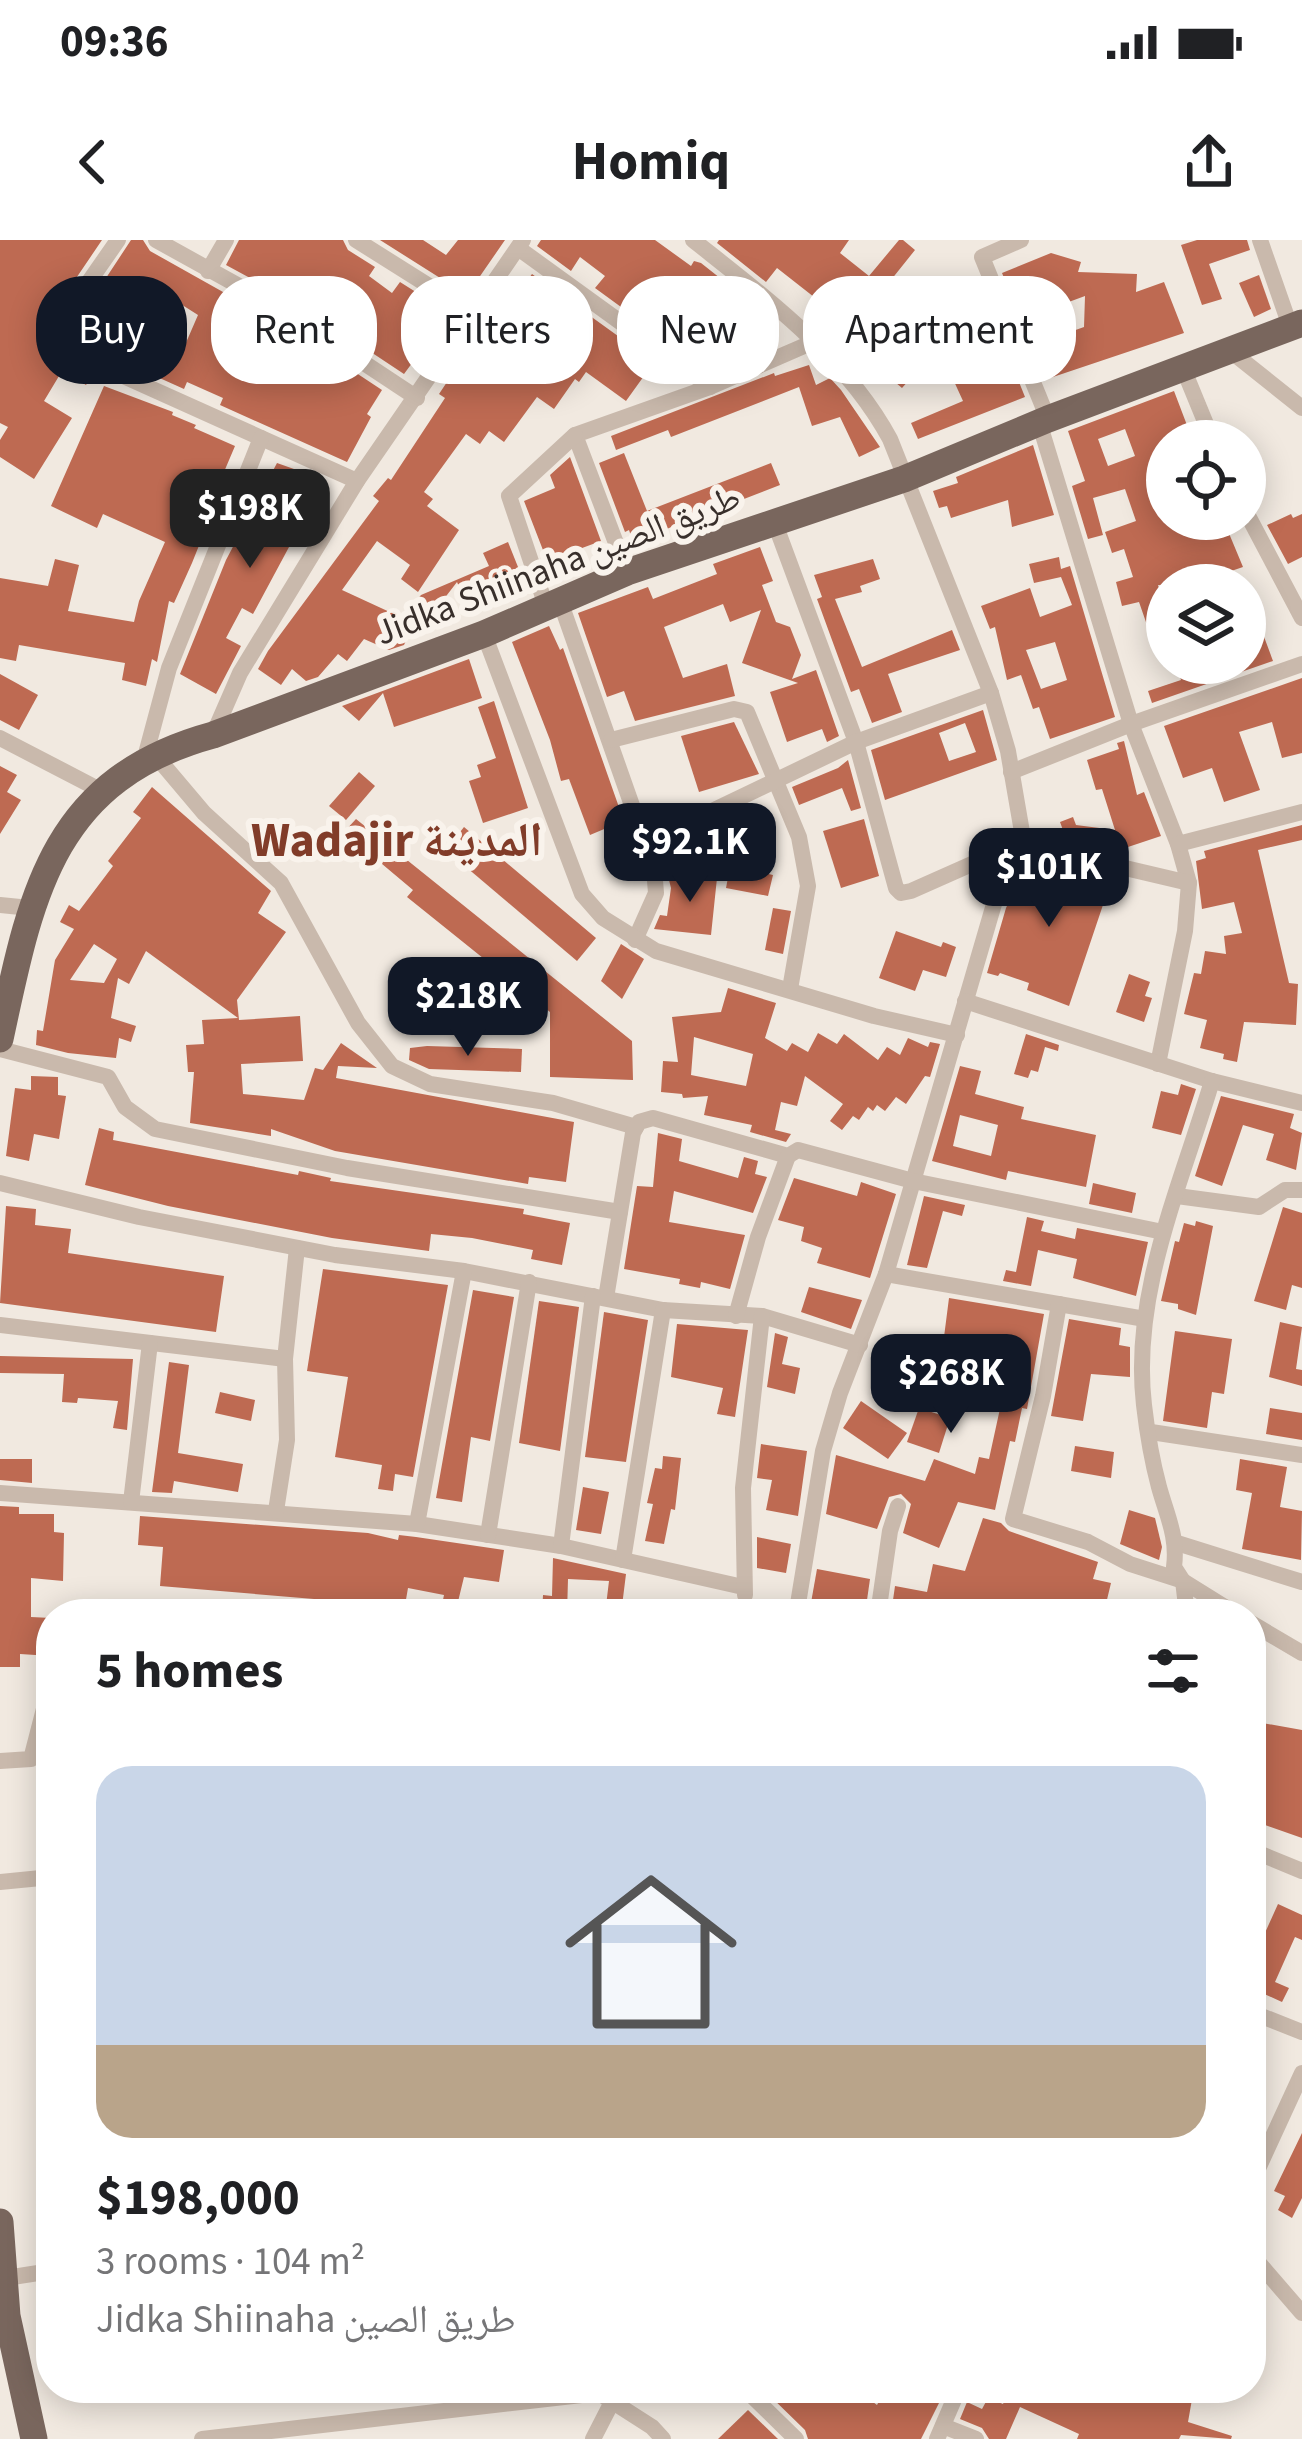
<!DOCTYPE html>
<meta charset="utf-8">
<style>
body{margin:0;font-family:"Source Sans 3","Noto Naskh Arabic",sans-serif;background:#f2f2f2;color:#202124;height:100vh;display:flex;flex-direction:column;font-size:45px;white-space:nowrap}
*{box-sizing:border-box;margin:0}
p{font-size:39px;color:#757577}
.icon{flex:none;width:66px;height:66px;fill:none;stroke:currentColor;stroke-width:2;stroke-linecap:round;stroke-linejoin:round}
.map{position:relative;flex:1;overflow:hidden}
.panel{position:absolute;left:36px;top:1359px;width:1230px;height:804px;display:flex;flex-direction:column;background:#fff;border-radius:48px;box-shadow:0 6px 30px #0003}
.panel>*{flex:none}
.hud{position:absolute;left:36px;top:36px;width:1230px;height:108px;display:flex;gap:24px}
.buttons{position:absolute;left:1146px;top:180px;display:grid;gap:24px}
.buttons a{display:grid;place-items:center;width:120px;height:120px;border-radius:50%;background:#fff;box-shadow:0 6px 30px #0003;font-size:60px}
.price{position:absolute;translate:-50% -102px;padding:0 27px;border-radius:24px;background:#111827;color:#fff;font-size:39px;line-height:78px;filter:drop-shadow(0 3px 6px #0008)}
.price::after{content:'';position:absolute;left:50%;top:72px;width:36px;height:27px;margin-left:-18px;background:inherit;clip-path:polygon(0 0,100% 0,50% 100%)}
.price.current{background:#222;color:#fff}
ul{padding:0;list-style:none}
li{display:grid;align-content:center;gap:24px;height:636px;padding:0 60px}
li span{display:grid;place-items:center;height:372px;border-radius:36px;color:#555}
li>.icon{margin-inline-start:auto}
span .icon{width:216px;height:216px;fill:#fffc;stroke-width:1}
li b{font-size:51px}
h2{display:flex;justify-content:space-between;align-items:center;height:144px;padding:0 60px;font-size:51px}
.pill{padding:0 42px;border-radius:48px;background:#fff;box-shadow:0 6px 30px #0003;font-size:42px;line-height:108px}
.pill.current{background:#111827;color:#fff}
.status{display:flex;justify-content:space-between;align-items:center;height:84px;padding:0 60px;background:#fff;direction:ltr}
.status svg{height:33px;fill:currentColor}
header{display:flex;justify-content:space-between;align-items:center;height:156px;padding:0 60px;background:#fff;font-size:54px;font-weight:700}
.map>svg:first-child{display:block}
.building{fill:#be6a52;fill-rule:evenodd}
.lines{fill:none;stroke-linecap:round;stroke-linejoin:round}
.minor{stroke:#c9b9ac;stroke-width:16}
.primary{stroke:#79665d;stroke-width:27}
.labels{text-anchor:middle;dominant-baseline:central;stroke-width:12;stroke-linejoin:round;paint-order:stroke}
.street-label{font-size:36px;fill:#382f2b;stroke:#f9f3ec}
.district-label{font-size:48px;font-weight:bold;fill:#813c29;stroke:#f9f3ec}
</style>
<div class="status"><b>09:36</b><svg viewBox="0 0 49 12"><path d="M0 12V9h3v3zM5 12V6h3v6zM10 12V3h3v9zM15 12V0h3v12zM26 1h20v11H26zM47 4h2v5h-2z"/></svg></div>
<header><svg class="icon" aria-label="back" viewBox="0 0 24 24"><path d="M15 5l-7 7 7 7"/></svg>Homiq<svg class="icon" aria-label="share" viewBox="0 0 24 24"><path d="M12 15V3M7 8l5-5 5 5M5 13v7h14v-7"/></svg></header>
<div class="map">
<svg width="1302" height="2199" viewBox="0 0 1302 2199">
<rect width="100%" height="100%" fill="#f1e9e0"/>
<g class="building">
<path d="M0,0h102l-40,59 -9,19 8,27 33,28 -8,12 -24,-14 -18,30 28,17 -38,61 -34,-22v-17l8,-13 -8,-4z"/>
<path d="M131,0h12l7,11 141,79 -8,16 39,22 7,-13 53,35 -15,24 4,3 -24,45 -127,-57 3,-7 -36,-16 -3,7 -69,-31 -33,-29 1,-16zM176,61l22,14 -13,30 -27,-13z"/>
<path d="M239,0h104l5,10 27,17 -6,9 23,17 8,-11 49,31 -45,61 -104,-69 -74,-40z"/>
<path d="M380,0h43l23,15 12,-15h47l-38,55z"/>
<path d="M541,0h114l36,26 3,-5 7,2 24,19 -20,26 42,8 -9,45 -54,-8 -89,-65 10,-12 -25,-19 -9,14 -34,-25z"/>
<path d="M719,0h130l-9,13 29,23 30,-36h4l12,10 -28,35 64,52 -13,-46 21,-6 8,13 15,-8 43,107 -107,42 -7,-16 52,-22 -22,-48 -15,22 -8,-5 -16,18 -13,-11 3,-4 -25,-20 7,-9 -23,-18 -5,6 -35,-31 3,-4 -37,-29 -11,14 -49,-39z"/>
<path d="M1197,0h50l3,10 -41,14 13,35 -20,6 -21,-60z"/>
<path d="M1051,13l30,9 -3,10 59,2 -1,18 28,-10 20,51 -134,45 -18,-53 -8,2 -22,-54zM1085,56l-1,31 -28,10 -9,-27z"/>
<path d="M532,34l122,88 -28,39 -40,-29 -7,10 -4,-3 -21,30 -17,-12 -33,45 -15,-11 -9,13 -14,-10 -42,58 9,7 -6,7 32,24 -41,62 -17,-13 9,-14 -33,-24 -35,49 65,30 -4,-3 18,-22 68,-29 -6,-13 25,-11 18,45 -56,24 -13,-29 -37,48 -7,-5 -9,20 -15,5 -25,-11 -17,22 -9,-7 -20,23 -12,4 -14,-12 -11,16 -23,-16 10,-18 111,-150 -6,-5 15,-18 3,2 54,-82 -6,-4 14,-21 2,1 26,-31z"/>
<path d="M1259,35l12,34 -17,8 -15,-34z"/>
<path d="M809,125l7,20 14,-7 11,12 39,57 -21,10 -19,-40 -28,9 -13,-39 -128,50 -3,-7 -52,20 -5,-14 163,-63 1,3z"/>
<path d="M104,146l69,26 -1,3 24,10 -2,3 41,18 -34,80 5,2 -14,35 -18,40 -5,-2 -12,61 -5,-3 -6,27 -24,-6 3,-17 -106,-18 -3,16 -16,-3v-80l48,8 7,-27 24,6 -11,46 66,11 5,-21 26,-59 -62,-28 -6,14 -46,-22z"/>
<path d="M1174,151l19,50h-26v78h56l20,48 -53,18h-32l9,32 -20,8 -8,-23 -17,4 -6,-24 17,-5 -9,-28 -12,4 -7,-21 31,-11 -11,-32 -32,9 10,37 -15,4 -16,-53 13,-5 -17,-50zM1125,189l10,27 -27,10 -10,-27z"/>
<path d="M1033,205l21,70 -42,12 -4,-27 -57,18 -4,-12 -8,2 -6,-17 25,-8 -2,-6z"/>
<path d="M624,213l23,58 124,-48 9,22 -147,57 -4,-12 -4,2 -26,-69z"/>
<path d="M570,217l31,84 -27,10 6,14 -27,11 -29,-75 31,-13 -5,-13z"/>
<path d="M277,223l48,17 -72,134 -11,-6 -16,30 15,8 -25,48 -36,-20 46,-114z"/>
<path d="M1291,274l2,4 9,-4v43l-14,7 -21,-39z"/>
<path d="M760,307l13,34 -11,4 14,37 14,5 11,28 -9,24 24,-9 23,66 -12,6 -5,-13 -35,13 -17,-50 28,-9 -56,-20 19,-53 -31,12 -7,-18 -59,23 19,51 44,-14 8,32 -100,25 -11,-30 -17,6 -29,-84 70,-26 5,12 64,-25 -4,-10z"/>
<path d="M1059,317l2,12 9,-3 45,151 -65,22 -11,-32 -6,2 -12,-34 -14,5 -12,-53 -5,2 -9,-23 49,-18 10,29 32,-12 -11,-28 -27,6 -5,-19zM1055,402l12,38 -26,9 -15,-39z"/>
<path d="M873,319l7,20 -20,7 2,6 -27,7 27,68 90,-37 8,20 -72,24 14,38 -30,11 -13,-34 -8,3 -34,-93 5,-2 -8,-22z"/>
<path d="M549,386l11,24 3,-2 77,219 -18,5 -13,-45 -19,8 -21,-56 -8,2 -11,-41 -38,-98z"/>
<path d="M1263,394l10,27 -121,42 -4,-12 33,-11 -6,-17h70v-22z"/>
<path d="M469,419l13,39 -88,29 -11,-34 -24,28 -17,-15z"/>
<path d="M0,434l38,21 -19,35 -19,-10z"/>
<path d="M1302,438v75l-20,5 -10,-36 -33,10 21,58 -36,12 -12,-34 -29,10 -19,-52z"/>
<path d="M494,461l34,107 -45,15 -14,-42 12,-4 -4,-12 19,-7 -18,-51z"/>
<path d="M983,470l14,50 -112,40 -14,-50zM965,483l11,29 -27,9 -10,-28z"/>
<path d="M734,482l25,52 -60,18 -18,-56z"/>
<path d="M1124,501l13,54 7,-3 17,44 -48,16 -46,-11 -7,-19 13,-5 3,8 39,5 -13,-41 -6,1 -9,-30 32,-11 -2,-6z"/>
<path d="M848,520l13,48 -10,3 -9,-23 -43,17 -7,-18 46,-19z"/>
<path d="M0,526l17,9 -10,17 14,8 -21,34z"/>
<path d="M359,532l16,14 -29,34 -17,-14z"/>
<path d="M152,547l119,104 -13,22 28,19 -49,68 2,20 61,-4 3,45 -62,3 2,30 61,6 11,-32 8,2 18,-27 36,25 -39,-2 -2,12 238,44 -8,60 -37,-5 -1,7 -193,-33 -64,-22v7l-81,-13 4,-51h-6l-2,-27 18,-1 -2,-24 36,-2 -92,-67 -17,33 -11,-6 -7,40 25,8 -5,16 -12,-4 -3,20 -48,-5 -32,-8 1,-15 6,1 12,-71 19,-31 -14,-7 9,-17 10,6 34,-45 -5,-5 33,-43 -8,-6zM94,704l23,15 -13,24 -34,-3z"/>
<path d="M356,579l276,222 1,39 -83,-3v-65l-143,-115 6,-7 -69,-58z"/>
<path d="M864,579l15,57 -38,12 -18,-57z"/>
<path d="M1302,585v15l-44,10 31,133 9,1 -2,41 -52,-3 -7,40 -14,-3 1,-5 -24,-6 7,-28 -23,-6 10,-41 7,1 4,-23 21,3 -2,-18 18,-3 -8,-31 -32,7 -6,-48 10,-3 -2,-7z"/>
<path d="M464,587l132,111 -19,23 -131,-111z"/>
<path d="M733,611l15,3 -2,15 27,6 -5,21 -42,-8z"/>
<path d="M1046,623l32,12 -1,-5 25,6 -3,14 8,3 -38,113 -42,-16 2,-7 -29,-10 -2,3 -11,-3 19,-65 15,-31 7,-13 16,6z"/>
<path d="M667,632l50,6 -6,57 -57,-6 6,-14 7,1 4,-28z"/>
<path d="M773,668l18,3 -8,43 -18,-4z"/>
<path d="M896,691l45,16 2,-5 13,5 -10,30 -23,-7 -8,21 -36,-13z"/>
<path d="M621,704l23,15 -22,40 -21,-18z"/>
<path d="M1129,734l21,8 -5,14 7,2 -8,24 -28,-10z"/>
<path d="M728,748l48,15 -11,35 22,13 5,-8 16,9 10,-19 19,11 7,-10 34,26 9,-13 13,8 8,-17 20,9 2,-5 10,2 -10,33 -5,-1 -19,28 -10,-7 -11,14 -8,-6 -4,6 -5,-4 -9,13 -6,-4 -11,14 -12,-9 13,-17 -38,-28 -8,30 -16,-4 -6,28 16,4 -5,8 -36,-10 2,-7 -48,-10 4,-19 -25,2 -1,-4 -21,-2 2,-31 15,1 -6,-45 49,-5zM694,797l59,17 -7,32 -55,-11z"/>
<path d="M1026,794l33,11 -1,6 -13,-4 -7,25 -7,-2 -3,8 -14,-4z"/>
<path d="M427,806l95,3 -1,23 -92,-3 -20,-9 1,-12z"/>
<path d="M960,826l21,5 -6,23 49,13 -3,12 75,16 -10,52 -78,-16 -2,9 -74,-19zM960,875l38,10 -7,31 -38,-10z"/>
<path d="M31,836l27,1v18l8,1 -7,43 -25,-5 -5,27 -23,-5 9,-68 16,2z"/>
<path d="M1181,844l15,5 -15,46 -29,-7 9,-37 17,4z"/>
<path d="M1221,856l73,18 -4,14 12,5 -6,37 -30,-10 8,-26 -31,-9 -21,61 -27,-10z"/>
<path d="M99,888l15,4 -1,8 185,35 1,-4 32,7 -1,3 194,28 -1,5 47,9 -8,42 -31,-6 2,-9 -61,-12 -41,-4 -2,17 -97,-13 -164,-32 -83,-21z"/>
<path d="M658,893l24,6 -3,22 59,17 6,-21 14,4 -3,13 12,3 -14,36 -79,-22 -5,31 76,13 -15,54 -29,-7 -1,6 -21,-4 1,-5 -56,-10 13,-83 16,1z"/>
<path d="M794,938l63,18 4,-14 35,12 -26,84 -53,-15 5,-15 -21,-7 3,-14 -26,-7z"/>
<path d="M1093,943l43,10 -4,20 -43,-9z"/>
<path d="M924,956l41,9 -3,11 -19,-5 -16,57 -20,-3z"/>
<path d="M6,966l30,3 -1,16 36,4 -3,24 156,23 -8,56 -216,-29z"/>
<path d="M1283,967l19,6v75l-10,-3 -6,25 -32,-9z"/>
<path d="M1027,977l17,4 -3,10 34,8 2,-11 71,14 -12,54 -63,-18 4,-19 -39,-9 -7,36 -28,-5 3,-11 10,2z"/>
<path d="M1196,981l17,5 -17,89 -18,-6v-5l-17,-3 14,-60 4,1 5,-19 11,3z"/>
<path d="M323,1029l125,16 -35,192 -18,-3 -2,17 -15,-2 4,-24 -47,-8 13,-80 -41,-6z"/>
<path d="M809,1047l53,13 -11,29 -50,-17z"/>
<path d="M473,1050l41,7 -24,144 -19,-4 -9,65 -26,-4z"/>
<path d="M949,1058l95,16 -17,95 -5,-1 -7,34 -5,-1 -15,69 -37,-8 -19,46 -36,-15 8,-29 -10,-10 -12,3 -12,32 -51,-15 10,-59 89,26 9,-22 41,15 4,-17 10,2 12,-55 -7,-2 11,-57 -61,-8z"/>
<path d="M539,1061l40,6 -19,144 -41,-8z"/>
<path d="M604,1072l44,8 -22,142 -41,-5z"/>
<path d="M1069,1079l52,9 -2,17 11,2v30l-39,-3 -8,47 -32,-5z"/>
<path d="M1280,1082l22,5 -6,42 6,1v16l-33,-9z"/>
<path d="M677,1084l71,6 -13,87 -18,-3 6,-26 -52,-11z"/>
<path d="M1175,1091l57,8 -8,55 -12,-2 -5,36 -44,-7z"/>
<path d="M775,1093l13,4 -6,27 18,4 -5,26 -28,-7z"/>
<path d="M0,1116l133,3 -6,71 -14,-2 5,-27 -40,-3 -1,5 -15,-1 2,-28 -64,-1z"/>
<path d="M169,1122l20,3 -11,88 65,11 -5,28 -64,-11 -2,12 -20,-1z"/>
<path d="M220,1152l35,8 -4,21 -36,-8z"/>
<path d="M861,1161l46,32 -19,26 -45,-31z"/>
<path d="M919,1168l31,10 -11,35 -32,-11z"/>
<path d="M1270,1168l32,5v27l-36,-6z"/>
<path d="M761,1204l46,7 -9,65 -32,-6 6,-30 -15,-2z"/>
<path d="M1075,1206l39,6 -3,26 -40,-7z"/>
<path d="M663,1216l18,2 -6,52 -4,-1 -7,35 -19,-3 8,-37 -6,-1 8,-35 7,1z"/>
<path d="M0,1219h32v24l-32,-3z"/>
<path d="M1240,1219l47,8 -7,40 22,4 -1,49 -59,-11 10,-56 -16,-3z"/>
<path d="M583,1247l26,5 -8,42 -25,-4z"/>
<path d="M0,1266l19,1v7h35v18l10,1 -1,48 -32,-3v39l20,1v38l-31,-2v13h-20z"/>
<path d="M1129,1270l26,8 7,29 -3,13 -39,-16z"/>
<path d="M140,1276l228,17 30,7 1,-5 17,2 88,13 -5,32 -35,-5 -9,37h-15l4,-19 -36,-7 -4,23 -18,-6 -226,-19 3,-39 -25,-2z"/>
<path d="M983,1278l18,5 8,8 89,31 -5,17 18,4 -7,29 -21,-5 -2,7 -29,-4 -1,4h-160l4,-28 32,6 6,-28 32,7z"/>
<path d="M757,1297l34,7 -5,29 -29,-5z"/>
<path d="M553,1318l73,16 -5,40h-16l4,-33 -41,-2 -1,35h-25l1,-19 9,1z"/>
<path d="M817,1329l53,10 -5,35h-56z"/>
<path d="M1251,1481l51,9v108l-51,-18v-44l8,-38 -8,-2z"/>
<path d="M1278,1664l24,11v25l-7,-3 -20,45 14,6 -7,14 -31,-14v-24z"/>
<path d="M1302,1893v65l-10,20 -14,-8 7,-14 -11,-5z"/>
<path d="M772,2148h82l23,17 9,-17h48l-5,7 11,6 -19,38h-113l-3,-9 -38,-37z"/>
<path d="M1010,2148h20l24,11 5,-11h8l33,15 3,-15h91l-6,34 44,14 -1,3 -50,-4 -2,4h-102l2,-5 -59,-27 -14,32h-17l-7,-11 -22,-9 7,-17 15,7 6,-11 15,6z"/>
<path d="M748,2170l30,29h-60z"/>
</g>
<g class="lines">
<g class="minor">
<path d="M118,0l-46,66 -6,11 4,19 40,34 247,111"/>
<path d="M156,0l137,76 124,82"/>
<path d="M356,0l116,73"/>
<path d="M693,0c73,58 153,117 197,199l101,254 17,58 14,81 -28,72 -108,370 -46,119 -17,58 -26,159h-50"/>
<path d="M1021,0l-39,17 66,162"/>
<path d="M1260,0l30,86"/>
<path d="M518,8l192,139"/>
<path d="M208,31l18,-31"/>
<path d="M1228,109l74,59"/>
<path d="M1183,128l30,73"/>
<path d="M1039,182l92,302 47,120 11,39 -4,48 -27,133"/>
<path d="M1245,270l57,108"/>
<path d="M774,281l82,221 40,146 5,5 10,-2 108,-48 170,40"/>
<path d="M627,332l-52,-137 135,-48 101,-44"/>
<path d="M560,361l94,267 2,25 -21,47"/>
<path d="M546,366l-37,-110 66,-61"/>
<path d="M484,394l98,260 21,24 53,33 218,65 83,19"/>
<path d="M213,495l27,-62 117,-192 166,-241"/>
<path d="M0,498l102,53"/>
<path d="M611,500l123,-31 13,3 52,125 9,49 -18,103"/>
<path d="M155,515l49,58 77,70 77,140 34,43 38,18 123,19 83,24"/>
<path d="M144,521l25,-93 92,-230"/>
<path d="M1011,532l120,-48 171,-60"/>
<path d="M641,588l67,-15 148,-71 135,-49"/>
<path d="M1178,604l124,-32"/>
<path d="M0,665l30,3"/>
<path d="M965,761l247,80 90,22"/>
<path d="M0,809l108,28 17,30 30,22 192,39 273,44"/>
<path d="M0,943l139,34 196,38 129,16 199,39 99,6 98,29"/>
<path d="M1177,956l82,11 26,-17h17"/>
<path d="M886,1034l259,45"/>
<path d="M606,1058l27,-165 6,-11 14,-4 135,38 10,-6 115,31 250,51"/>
<path d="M1059,1064l-16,92 -30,123 75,23 42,22 53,17 53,33"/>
<path d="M736,1076l22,-79 30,-81"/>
<path d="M0,1085l285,34"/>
<path d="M1151,1192l151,23"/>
<path d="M0,1253l417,31 144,22 182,41"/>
<path d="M131,1262l19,-159"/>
<path d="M276,1271l11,-71 -2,-81 12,-111"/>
<path d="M417,1284l47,-253"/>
<path d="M488,1295l41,-253"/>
<path d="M1177,1303l125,39"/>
<path d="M561,1306l32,-250"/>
<path d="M623,1320l40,-250"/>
<path d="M745,1355l-2,-107 19,-172"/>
<path d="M177,1374h23"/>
<path d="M878,1374l12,-83 8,-25"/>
<path d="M1187,1374l-4,-33 -9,-14c4,-30 -7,-51 -15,-80 -7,-26 -12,-56 -15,-82 -13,-111 37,-220 68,-324"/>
<path d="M1251,1383l51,30"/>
<path d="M0,1521l31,-2 15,-58 5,-1"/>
<path d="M1251,1610l51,21"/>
<path d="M0,1642l51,-5"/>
<path d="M1251,1772l51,20"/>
<path d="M1251,1944l51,-111"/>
<path d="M1251,2014l51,59"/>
<path d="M6,2038l45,-7"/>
<path d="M744,2148l52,51"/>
<path d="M943,2186l33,13"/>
<path d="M202,2199l397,-46 53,34 11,12"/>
<path d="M593,2199l19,-37"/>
<path d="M937,2199l22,-51"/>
</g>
<g class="primary">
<path d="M0,799c31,-145 52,-260 213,-304l271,-101 143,-62 277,-93 144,-60 254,-96"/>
<path d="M0,1982l7,94 27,123"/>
</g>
</g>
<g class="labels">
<g class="street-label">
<text transform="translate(558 325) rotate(-21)">Jidka Shiinaha طريق الصين</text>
</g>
<g class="district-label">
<text x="397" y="601">Wadajir المدينة</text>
</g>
</g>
</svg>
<div class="buttons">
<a><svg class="icon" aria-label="locate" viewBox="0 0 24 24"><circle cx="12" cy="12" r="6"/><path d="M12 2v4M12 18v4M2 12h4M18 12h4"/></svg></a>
<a><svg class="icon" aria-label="layers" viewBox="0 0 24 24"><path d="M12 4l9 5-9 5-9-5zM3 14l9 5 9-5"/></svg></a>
</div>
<b class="price current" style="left:250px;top:331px">$198K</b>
<b class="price" style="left:690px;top:665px">$92.1K</b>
<b class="price" style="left:1049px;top:690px">$101K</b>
<b class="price" style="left:468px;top:819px">$218K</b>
<b class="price" style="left:951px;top:1196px">$268K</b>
<div class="hud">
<a class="pill current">Buy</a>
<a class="pill">Rent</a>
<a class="pill">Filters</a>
<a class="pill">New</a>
<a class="pill">Apartment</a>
</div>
<section class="panel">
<h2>5 homes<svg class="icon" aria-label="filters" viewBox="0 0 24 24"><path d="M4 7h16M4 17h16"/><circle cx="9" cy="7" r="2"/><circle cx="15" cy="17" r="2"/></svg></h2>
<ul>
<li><span style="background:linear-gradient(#c9d6e8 75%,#b9a48a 0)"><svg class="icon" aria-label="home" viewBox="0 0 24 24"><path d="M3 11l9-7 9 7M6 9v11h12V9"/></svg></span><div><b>$198,000</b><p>3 rooms · 104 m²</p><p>Jidka Shiinaha طريق الصين</p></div></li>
</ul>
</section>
</div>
